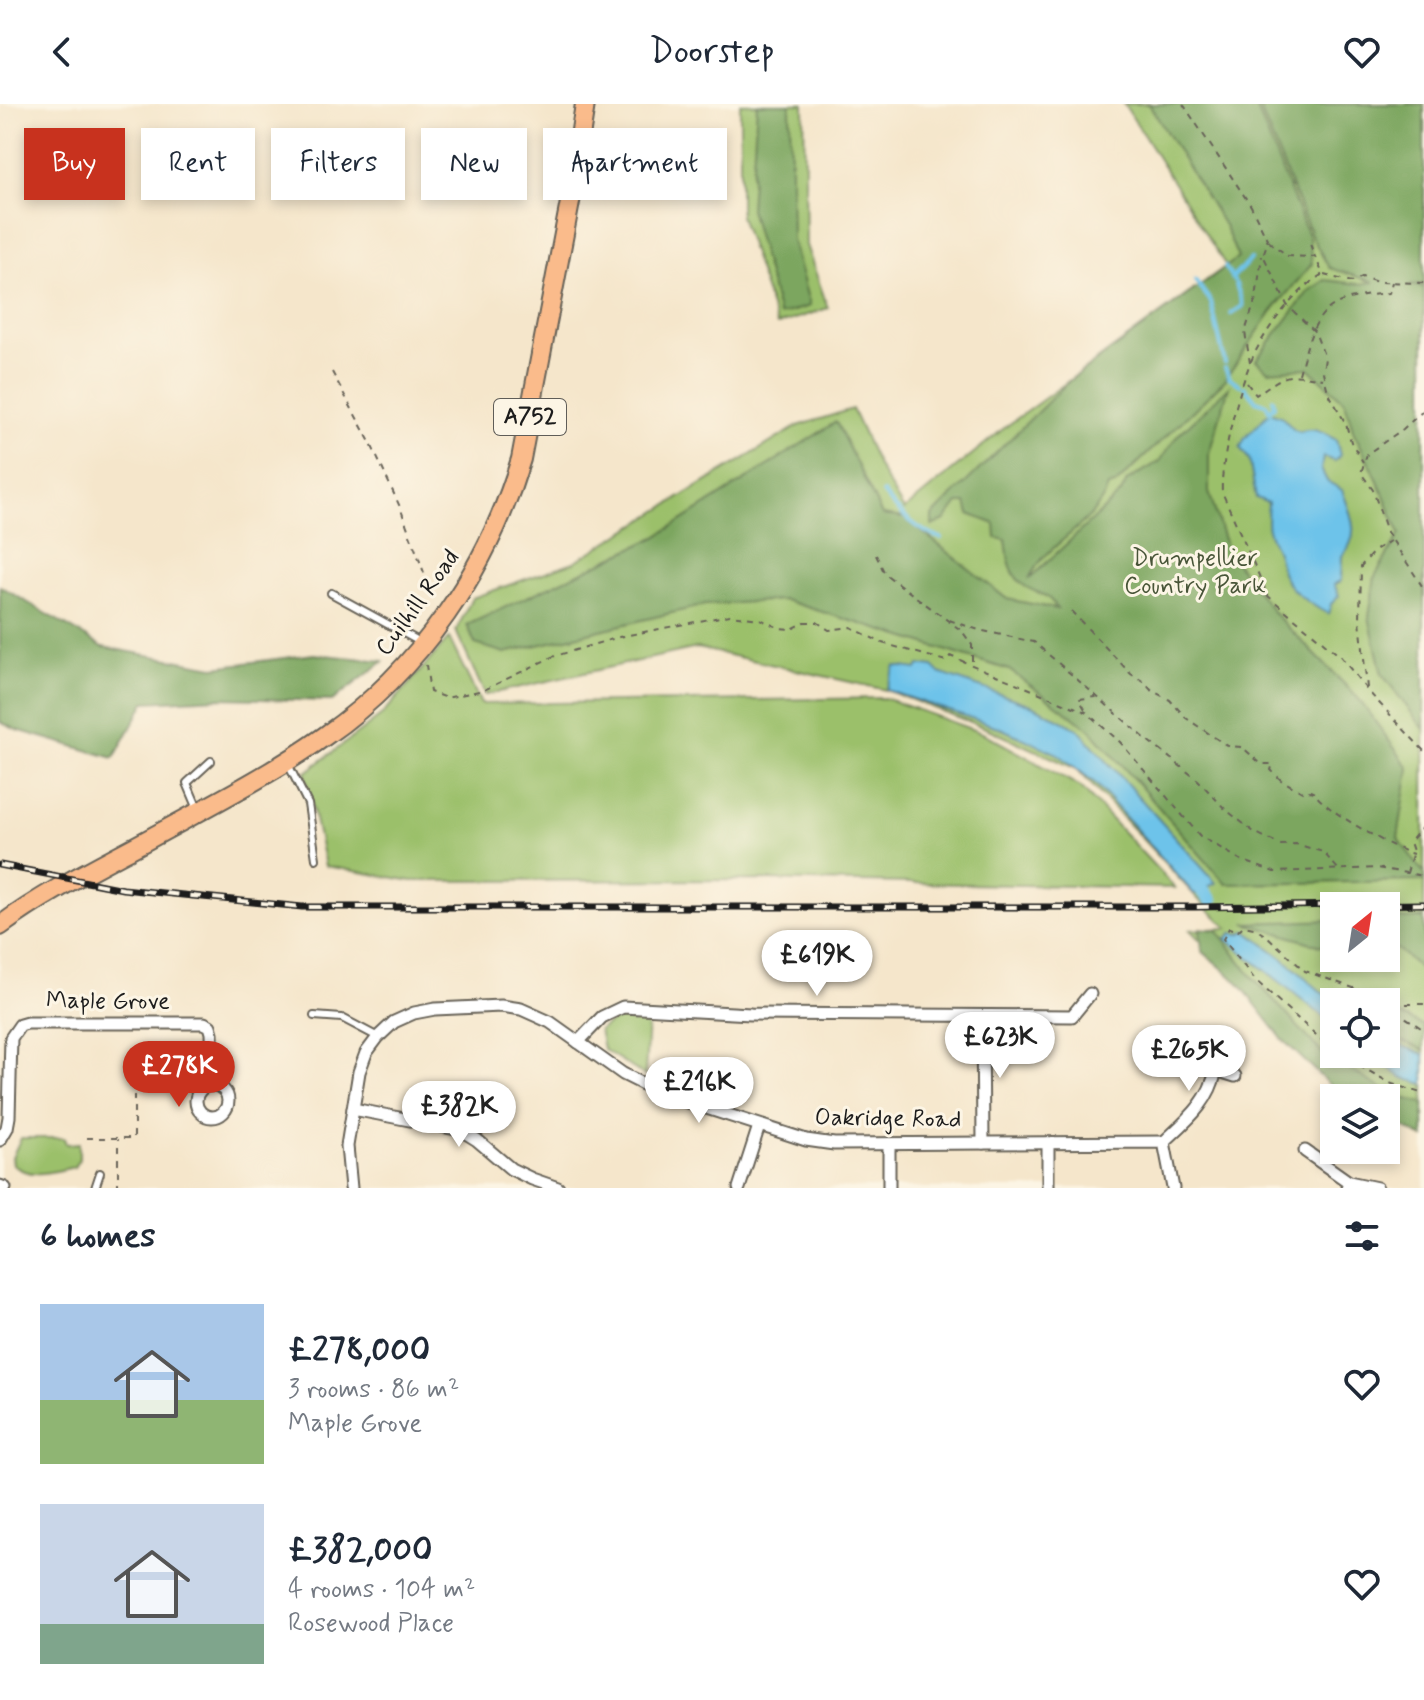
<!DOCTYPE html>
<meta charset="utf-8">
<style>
body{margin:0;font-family:Mynerve,sans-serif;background:#f2f2f3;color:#1f2937;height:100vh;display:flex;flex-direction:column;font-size:30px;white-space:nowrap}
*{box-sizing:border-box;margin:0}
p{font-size:26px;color:#747a83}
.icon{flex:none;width:44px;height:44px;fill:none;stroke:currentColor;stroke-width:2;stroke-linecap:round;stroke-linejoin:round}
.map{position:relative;height:1084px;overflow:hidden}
.drawer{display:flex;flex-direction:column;background:#fff;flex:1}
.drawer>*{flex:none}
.hud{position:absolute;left:24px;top:24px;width:800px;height:72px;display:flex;gap:16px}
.needle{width:52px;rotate:30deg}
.controls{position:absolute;left:1320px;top:788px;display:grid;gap:16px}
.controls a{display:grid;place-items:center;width:80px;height:80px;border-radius:0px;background:#fff;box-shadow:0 4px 12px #0003;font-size:40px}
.price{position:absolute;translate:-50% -68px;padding:0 18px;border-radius:28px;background:#fff;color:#222;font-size:26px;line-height:52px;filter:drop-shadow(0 2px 4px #0008)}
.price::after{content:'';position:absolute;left:50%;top:48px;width:24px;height:18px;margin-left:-12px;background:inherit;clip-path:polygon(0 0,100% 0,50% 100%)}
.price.active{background:#c8321e;color:#fff}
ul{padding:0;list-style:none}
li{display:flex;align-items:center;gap:24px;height:200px;padding:0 40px}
li span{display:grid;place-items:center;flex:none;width:224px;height:160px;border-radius:0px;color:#555}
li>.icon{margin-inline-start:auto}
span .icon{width:96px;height:96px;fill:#fffc;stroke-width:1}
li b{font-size:34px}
h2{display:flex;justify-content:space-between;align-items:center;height:96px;padding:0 40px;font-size:34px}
.chip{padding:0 28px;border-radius:0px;background:#fff;box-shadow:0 4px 12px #0003;font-size:28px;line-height:72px}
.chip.active{background:#c8321e;color:#fff}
header{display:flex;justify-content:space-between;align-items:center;height:104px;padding:0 40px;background:#fff;font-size:36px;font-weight:600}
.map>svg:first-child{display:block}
.green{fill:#9bc06b;stroke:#5c6e44;stroke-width:2;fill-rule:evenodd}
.forest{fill:#7ca65f;stroke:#4c613e;stroke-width:2}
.water{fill:#6dc3ea;stroke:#447083;stroke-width:2}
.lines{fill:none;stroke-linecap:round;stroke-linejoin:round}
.stream{stroke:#6dc3ea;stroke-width:4}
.canal{stroke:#6dc3ea;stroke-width:14}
.lane-casing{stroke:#686359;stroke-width:10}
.street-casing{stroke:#686359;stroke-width:15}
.primary-casing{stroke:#686359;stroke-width:22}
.path{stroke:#686359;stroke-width:2;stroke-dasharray:6 6;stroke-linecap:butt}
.lane{stroke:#fff;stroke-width:6}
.street{stroke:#fff;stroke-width:11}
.primary{stroke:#fabb8b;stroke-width:18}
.rail-casing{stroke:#1c1c1c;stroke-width:7}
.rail{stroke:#fcf5e5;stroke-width:4;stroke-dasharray:12;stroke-linecap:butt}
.labels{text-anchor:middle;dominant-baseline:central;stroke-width:6;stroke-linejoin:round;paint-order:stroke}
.shield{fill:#fcf5e5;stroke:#5f5d58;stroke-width:2}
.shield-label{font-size:22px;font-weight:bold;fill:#1c1c1c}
.park-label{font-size:24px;fill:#485538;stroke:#fcf5e5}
.street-label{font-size:24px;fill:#1c1c1c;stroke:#fcf5e5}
</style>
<header><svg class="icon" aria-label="back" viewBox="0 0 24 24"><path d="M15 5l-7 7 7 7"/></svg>Doorstep<svg class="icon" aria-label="heart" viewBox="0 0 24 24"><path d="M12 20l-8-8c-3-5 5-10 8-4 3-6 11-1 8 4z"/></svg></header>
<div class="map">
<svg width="1424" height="1084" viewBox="0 0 1424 1084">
<rect width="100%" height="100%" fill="#fcf5e5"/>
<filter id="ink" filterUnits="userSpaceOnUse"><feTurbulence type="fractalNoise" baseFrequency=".0125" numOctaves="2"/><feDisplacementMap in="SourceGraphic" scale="16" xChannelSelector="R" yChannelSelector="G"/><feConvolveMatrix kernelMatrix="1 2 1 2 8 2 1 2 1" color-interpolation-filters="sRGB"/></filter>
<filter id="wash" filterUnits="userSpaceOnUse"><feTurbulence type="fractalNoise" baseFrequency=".006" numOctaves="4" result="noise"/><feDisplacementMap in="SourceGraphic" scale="32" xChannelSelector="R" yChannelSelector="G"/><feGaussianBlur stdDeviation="1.8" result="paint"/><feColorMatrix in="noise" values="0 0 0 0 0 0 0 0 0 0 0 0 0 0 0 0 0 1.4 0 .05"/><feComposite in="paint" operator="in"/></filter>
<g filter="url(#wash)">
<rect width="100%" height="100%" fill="#f5e6cb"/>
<g class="green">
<path d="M740,0h64l2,141 22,63 -51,17 -37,-109z"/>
<path d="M1124,0h300v1026l-38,-32 -47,-15 -149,-153 38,-2 -27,-26 -124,-133 -89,-40 -102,-39 -189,-42 -212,47 -29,-64 16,-33 102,-36 224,-136 54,-17 27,59 25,42 104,-85 218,-159zM1334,802h52v52h-52zM1334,898h52v52h-52z"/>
<path d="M449,534l32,66 404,-6 100,36 96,53 94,101 -416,-8 -347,1 -87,-15 -20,-93 77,-58z"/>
<path d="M626,913l22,1 -3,58 -42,-27 -4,-19 14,-9z"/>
<path d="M21,1034h43l2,6 13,-1v16l-5,8c-19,4 -46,13 -61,-3l-1,-7z"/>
</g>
<g class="forest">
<path d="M757,0h33l2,136 18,66 -31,9 -29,-106z"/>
<path d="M1149,0h106l54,134 3,26 -40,47 -49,71 -108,103 -7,2c-13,39 -62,55 -79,92l92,-86 6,-12 33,-20 17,-25 52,-49 -20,66v39l19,60 47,62 82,83 52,71 -11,70 26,36v7l-198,3 -136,-155 -81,-59 -225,-70 -79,5 -200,48 -30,-9 -8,-19 189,-88 180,-115 46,93 23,3 102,81 50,10c-12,-19 -14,-12 -31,-22 -16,-10 -18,-30 -20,-47l-10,-2 -1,-14 -26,-10 -3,-11h-8l-13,17 -13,6v-10l137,-135 169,-123 -13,-31z"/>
<path d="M1258,0h166v180l-14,1 14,2v442l-42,-55 -13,-57 6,-41 25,-42 -24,-58 -22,-43 -9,-31 -36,-34 -41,3 -12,-11 53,-69 16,-11 34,4 15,-2 -45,-14 -17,-31z"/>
<path d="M0,482l103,61 111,20 100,-13 70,7 -52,40 -113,-3 -74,4 -31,56 -97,-28 -17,-8z"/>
<path d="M1424,814v54l-27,-23 -11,-1v-29z"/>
<path d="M1334,816v26h-13l-76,-23z"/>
<path d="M1200,824l17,2 34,45 71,78 72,43 30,7v35l-38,-20v-20h-40l-6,-3 -57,-55 -45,-58 -36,-31z"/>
<path d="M1386,905l38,17v24l-38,-15z"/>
</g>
<g class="water">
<path d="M1270,308l11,4 13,14 6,2c13,-6 24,1 36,8l4,15 -5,6 -12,-4 -2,12 6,12 15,9c9,24 20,45 0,66l-1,25 -7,3 5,12 -8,8 -3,10c-16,-9 -35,-20 -44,-37 -4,-8 -4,-17 -7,-25 -11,-26 -11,-22 -9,-49l-12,-5 -7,-39 -9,-11 5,-10z"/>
<path d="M919,561l14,2 6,6 95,33 44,23 138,154 -22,11 -98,-110 -38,-30 -60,-27 -112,-37 9,-24 22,3z"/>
<path d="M1246,827l38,28 50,44v22l-108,-86 6,-6 8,1z"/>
<path d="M1386,936l38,14v30l-22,-6 -31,-24h15z"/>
</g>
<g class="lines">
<g class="stream">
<path d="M1225,163l9,14"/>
<path d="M1232,174l19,-19"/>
<path d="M1195,176l16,22 14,61"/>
<path d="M1231,210l12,-8 -7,-22"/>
<path d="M1225,264l4,9 11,8"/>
<path d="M1245,283l11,14 10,3 4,8"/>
<path d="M1269,306l5,-4 -1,-7"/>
<path d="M883,389c12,16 38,41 58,45"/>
</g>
<path class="canal" d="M1190,772l21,24"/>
</g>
</g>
<g filter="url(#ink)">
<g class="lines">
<defs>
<g id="lane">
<path d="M331,489l91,50"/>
<path d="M288,660l20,40 8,55"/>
<path d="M198,705l-11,-26 24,-22"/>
<path d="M314,912l28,2 36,19"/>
<path d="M95,1084l5,-15"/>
</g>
<g id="street">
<path d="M982,913l1,126"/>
<path d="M578,938l24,-25 21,-10 128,7 321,2 18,-22"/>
<path d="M1216,966l19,6"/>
<circle cx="212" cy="997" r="16"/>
<path d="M353,1005l108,21 16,10 34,29 21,10 26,9"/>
<path d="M0,1036l7,-12 2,-11 2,-79 9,-13 7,-2h177l6,3 2,7 1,52"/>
<path d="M1164,1038c23,-22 45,-39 52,-72l-27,-31"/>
<path d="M1048,1039v45"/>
<path d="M1305,1047l44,31 -2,6"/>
<path d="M1349,1078l28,6"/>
<path d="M0,1082l5,2"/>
<path d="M351,1084l-4,-42 12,-74 7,-19 12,-16 16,-15 20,-9 21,-4 66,-3 20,3 29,13 73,52 40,20 143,46 28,4 330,-2 9,46"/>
<path d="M739,1084l20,-62"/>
<path d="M889,1084v-44"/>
</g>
<path id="primary" d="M0,822c46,-34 97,-59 147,-86 60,-33 122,-64 178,-104 95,-66 163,-167 196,-277l50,-262 14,-93"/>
</defs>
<use href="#lane" class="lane-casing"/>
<use href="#street" class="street-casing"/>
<use href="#primary" class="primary-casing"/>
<g class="path">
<path d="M1183,0l68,102 17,35 -5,14 24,50 28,27 10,26 -2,14 5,20 18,32 5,18 12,20"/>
<path d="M1268,137l20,15 27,1 8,17c-29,18 -57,54 -71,85 -13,28 -32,103 -30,133l46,104 73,61 26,33 57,61"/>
<path d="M1310,140l5,13"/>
<path d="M1324,171l28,7 10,-5 15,5 47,1"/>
<path d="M1250,259l-5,-31 11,-34 6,-42"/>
<path d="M332,268l39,72 29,63 34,93"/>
<path d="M1299,270c17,-63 22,-75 90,-81l3,-11"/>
<path d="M1247,279l9,12c31,-22 31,-22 67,-16"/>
<path d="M1424,306l-21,19 -36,25 -6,19 12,17 14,42 37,57"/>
<path d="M876,451l9,19 77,57 10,14v19"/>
<path d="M1071,507l60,63 13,8 7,8 19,10 16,18 28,19 14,9 14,1 19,17h12l-2,6 10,10 23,13 6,-2 5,2c6,15 80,57 98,61"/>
<path d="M949,516l30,10 55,12 113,98 51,40 27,29 29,23 27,13 15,-1 27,8 15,17"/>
<path d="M426,561l4,27 16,6 38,-8 68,-33 67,-20 111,-22 30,4 19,9 13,1 13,-7h12l12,8 22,-3 31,16 64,18 4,-5 136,56 34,30 80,94 41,24 33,12 103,-4 47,8"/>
<path d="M1367,584l-7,-68 1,-54 14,-16 15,-9"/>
<path d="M1085,605l-6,-10 17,-2"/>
<path d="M1407,769l6,-22 -3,-9 14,-17"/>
<path d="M1386,900l38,26"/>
<path d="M1334,947l-79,-71 -32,-41 6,-11 9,3 5,-5 11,2 14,9 37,34 94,33h25"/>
<path d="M1338,950l54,30 32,10"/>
<path d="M87,1034h47v-53"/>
<path d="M118,1084v-49"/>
</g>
<use href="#lane" class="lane"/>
<use href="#street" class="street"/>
<use href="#primary" class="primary"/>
<defs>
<path id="rail" d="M0,761l123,24 179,18h893l229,-3"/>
</defs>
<use href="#rail" class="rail-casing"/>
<use href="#rail" class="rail"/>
</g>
</g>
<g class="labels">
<rect class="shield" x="494" y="295" width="72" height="36" rx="6"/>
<g class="shield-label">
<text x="530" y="313">A752</text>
</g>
<g class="park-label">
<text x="1195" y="454">Drumpellier<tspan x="1195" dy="28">Country Park</tspan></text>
</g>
<g class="street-label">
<text transform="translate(418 499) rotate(-54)">Cuilhill Road</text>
<text x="108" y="897">Maple Grove</text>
<text transform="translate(888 1015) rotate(1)">Oakridge Road</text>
</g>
</g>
</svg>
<div class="controls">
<a><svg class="needle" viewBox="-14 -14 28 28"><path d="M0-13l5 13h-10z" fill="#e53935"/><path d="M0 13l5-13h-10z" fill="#747a83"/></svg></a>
<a><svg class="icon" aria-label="locate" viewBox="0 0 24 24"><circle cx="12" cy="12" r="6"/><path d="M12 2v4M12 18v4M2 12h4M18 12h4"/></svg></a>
<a><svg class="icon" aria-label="layers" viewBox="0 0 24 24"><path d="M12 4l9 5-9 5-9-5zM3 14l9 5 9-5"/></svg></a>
</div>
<b class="price" style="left:817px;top:894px">£619K</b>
<b class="price" style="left:1000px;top:976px">£623K</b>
<b class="price" style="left:1189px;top:989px">£265K</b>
<b class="price active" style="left:179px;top:1005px">£278K</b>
<b class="price" style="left:699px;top:1021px">£216K</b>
<b class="price" style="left:459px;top:1045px">£382K</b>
<div class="hud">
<a class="chip active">Buy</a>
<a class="chip">Rent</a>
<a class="chip">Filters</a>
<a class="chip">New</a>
<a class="chip">Apartment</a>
</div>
</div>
<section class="drawer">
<h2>6 homes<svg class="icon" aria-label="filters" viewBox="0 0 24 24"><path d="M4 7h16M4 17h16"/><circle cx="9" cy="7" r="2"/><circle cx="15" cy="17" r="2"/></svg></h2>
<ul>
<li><span style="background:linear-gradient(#a9c7e8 60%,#8fb573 0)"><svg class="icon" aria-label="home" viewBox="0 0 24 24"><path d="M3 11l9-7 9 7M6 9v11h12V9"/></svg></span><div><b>£278,000</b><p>3 rooms · 86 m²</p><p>Maple Grove</p></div><svg class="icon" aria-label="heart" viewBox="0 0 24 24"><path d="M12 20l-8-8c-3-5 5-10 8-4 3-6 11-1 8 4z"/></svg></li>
<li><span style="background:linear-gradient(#c9d6e8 75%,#7fa58c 0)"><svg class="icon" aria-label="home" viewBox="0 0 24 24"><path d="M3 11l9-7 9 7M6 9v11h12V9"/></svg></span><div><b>£382,000</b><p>4 rooms · 104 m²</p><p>Rosewood Place</p></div><svg class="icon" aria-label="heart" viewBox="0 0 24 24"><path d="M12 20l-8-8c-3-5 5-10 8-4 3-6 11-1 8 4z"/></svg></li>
</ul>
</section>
